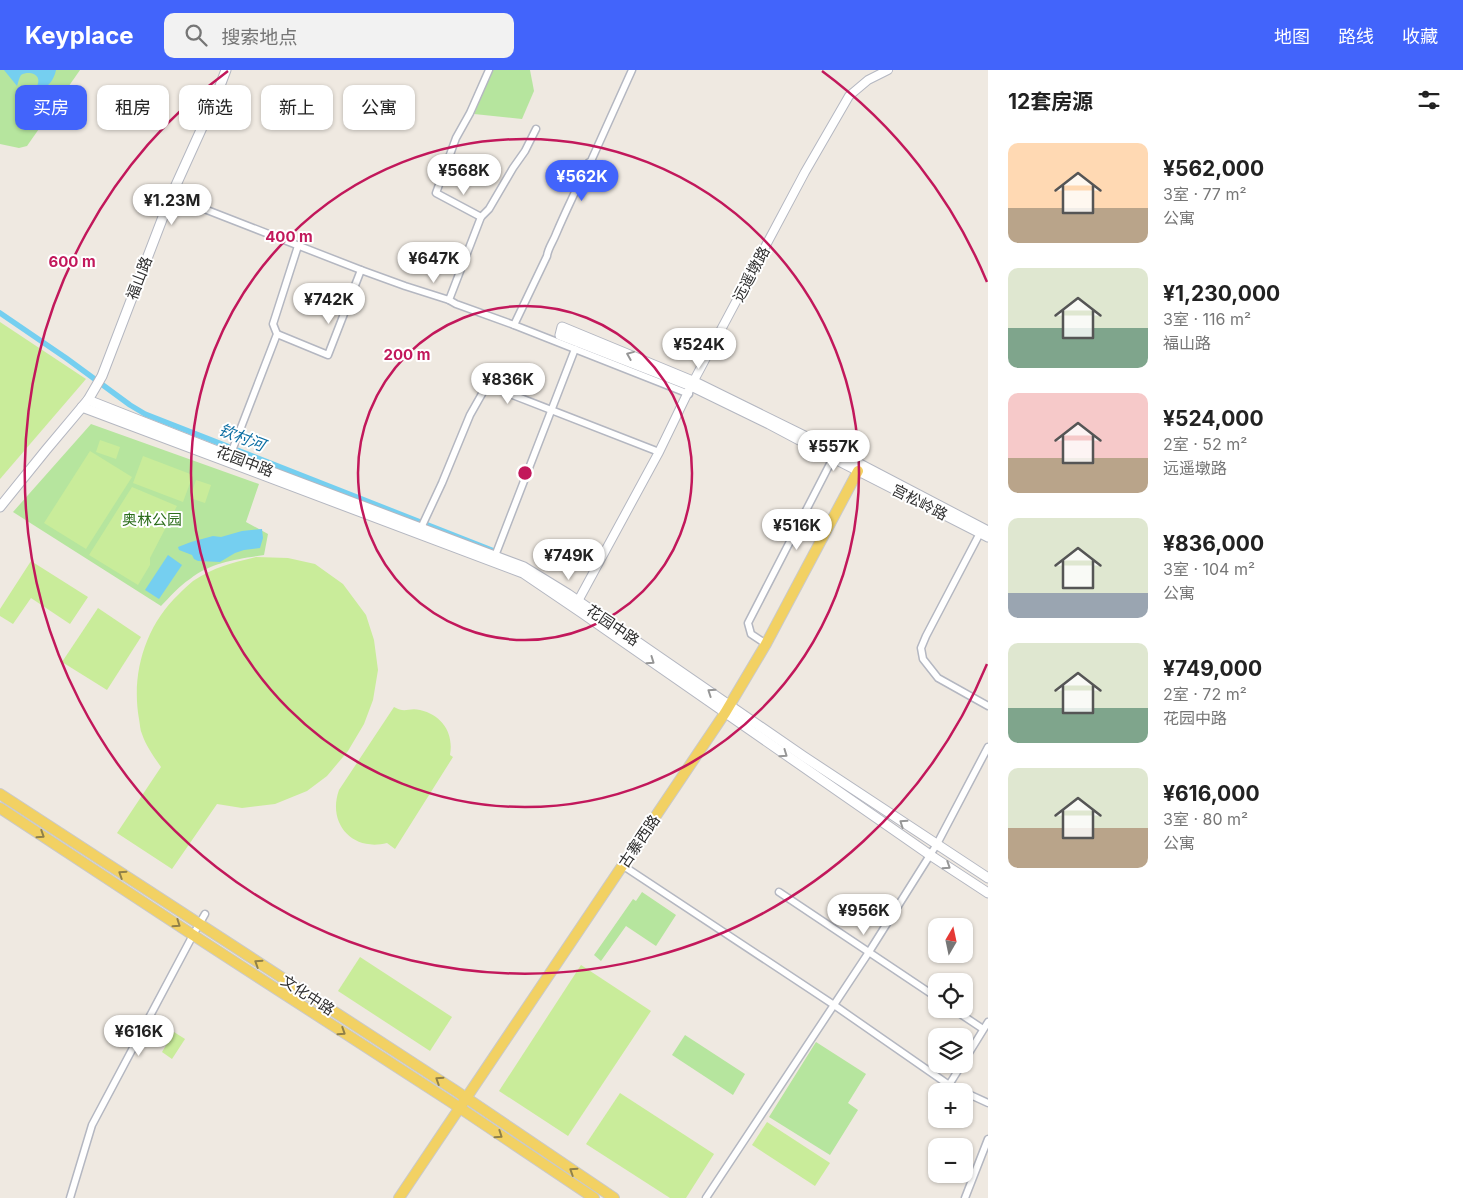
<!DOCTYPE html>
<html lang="zh">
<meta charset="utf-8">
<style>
body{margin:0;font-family:Inter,"Noto Sans SC",sans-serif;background:#f2f2f2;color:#222;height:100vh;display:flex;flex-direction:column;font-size:19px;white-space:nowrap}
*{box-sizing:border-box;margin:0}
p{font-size:16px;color:#767676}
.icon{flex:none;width:28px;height:28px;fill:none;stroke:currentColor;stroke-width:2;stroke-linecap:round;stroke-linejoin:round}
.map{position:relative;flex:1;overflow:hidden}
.side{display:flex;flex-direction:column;background:#fff;width:475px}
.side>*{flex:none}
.top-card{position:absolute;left:15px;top:15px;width:475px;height:45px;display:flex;gap:10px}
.needle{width:32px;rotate:9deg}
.buttons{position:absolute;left:928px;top:848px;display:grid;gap:10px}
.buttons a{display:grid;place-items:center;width:45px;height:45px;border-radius:10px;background:#fff;box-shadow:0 1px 4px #0004;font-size:25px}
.price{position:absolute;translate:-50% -42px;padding:0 11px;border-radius:18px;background:#fff;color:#222;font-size:16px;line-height:32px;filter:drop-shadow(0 1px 2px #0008)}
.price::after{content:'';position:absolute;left:50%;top:30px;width:15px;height:11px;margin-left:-8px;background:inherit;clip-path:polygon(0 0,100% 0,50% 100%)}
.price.on{background:#4264fb;color:#fff}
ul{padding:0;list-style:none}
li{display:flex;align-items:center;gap:15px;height:125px;padding:0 20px}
li span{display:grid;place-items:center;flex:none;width:140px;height:100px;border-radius:10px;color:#555}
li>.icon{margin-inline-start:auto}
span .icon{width:60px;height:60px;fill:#fffc;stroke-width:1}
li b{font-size:21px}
h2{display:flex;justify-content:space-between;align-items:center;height:60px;padding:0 20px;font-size:21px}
.tag{padding:0 18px;border-radius:10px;background:#fff;box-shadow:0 1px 4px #0004;font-size:18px;line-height:45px}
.tag.on{background:#4264fb;color:#fff}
header{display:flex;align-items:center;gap:30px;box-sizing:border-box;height:70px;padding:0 25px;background:#4264fb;color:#fff}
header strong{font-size:24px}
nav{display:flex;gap:28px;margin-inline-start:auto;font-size:18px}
.search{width:350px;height:45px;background:#f2f2f2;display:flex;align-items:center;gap:12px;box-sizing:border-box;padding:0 18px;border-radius:10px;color:#767676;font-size:19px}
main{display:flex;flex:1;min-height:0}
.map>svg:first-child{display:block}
.green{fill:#b6e59e}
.pitch{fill:#c9ec9a}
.water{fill:#75cff0}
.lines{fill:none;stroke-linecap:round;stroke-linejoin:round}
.canal{stroke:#75cff0;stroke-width:5.5}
.minor-casing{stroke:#b4b7c1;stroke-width:9}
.tertiary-casing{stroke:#b4b7c1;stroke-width:10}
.secondary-casing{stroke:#b4b7c1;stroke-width:11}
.primary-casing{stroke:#c9c9c9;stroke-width:12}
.minor{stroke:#fff;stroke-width:6}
.tertiary{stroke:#fff;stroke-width:8}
.secondary{stroke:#fff;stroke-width:9}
.primary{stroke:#f2d163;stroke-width:10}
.oneway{stroke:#969696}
.oneway2{stroke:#908048}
.ring{fill:none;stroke:#c2185b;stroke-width:2.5}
.labels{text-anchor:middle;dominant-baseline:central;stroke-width:4;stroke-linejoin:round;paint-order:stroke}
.street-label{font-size:15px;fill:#2e2e2e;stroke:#fff}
.park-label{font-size:15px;fill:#2c6e1b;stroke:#fff}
.water-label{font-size:16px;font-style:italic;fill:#0d6fa3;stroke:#fff}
.centre{fill:#c2185b;stroke:#fff;stroke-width:2.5}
.ring-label{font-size:15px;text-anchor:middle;font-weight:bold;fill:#c2185b;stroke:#fff;stroke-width:4;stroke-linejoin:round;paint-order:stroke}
</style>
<header>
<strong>Keyplace</strong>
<div class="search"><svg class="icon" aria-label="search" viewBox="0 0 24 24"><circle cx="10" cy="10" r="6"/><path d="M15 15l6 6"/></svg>搜索地点</div>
<nav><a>地图</a><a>路线</a><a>收藏</a></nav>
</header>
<main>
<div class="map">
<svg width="988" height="1128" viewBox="0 0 988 1128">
<rect width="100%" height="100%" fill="#efe9e1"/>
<g class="green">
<path d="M0,0h80l-53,76 -8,2 -19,-4z"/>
<path d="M491,0h39l4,21 -12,28 -48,-5z"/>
<path d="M91,354l168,60 -13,38 22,12 -4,21c-25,4 -53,7 -74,24 -11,7 -20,18 -29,27l-148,-94z"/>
<path d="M642,822l34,23 -20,31 -30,-20 -25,35 -7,-6 39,-56 3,2z"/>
<path d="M685,965l60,39 -12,21 -61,-40z"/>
<path d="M816,972l50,32 -18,29 10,7 -28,45 -61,-38z"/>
</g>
<g class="pitch">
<path d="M0,252l86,57 -86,100z"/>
<path d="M100,370l20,7 -4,12 -20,-7z"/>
<path d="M90,381l42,26 -46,72 -42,-26z"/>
<path d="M143,386l50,19 -10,27 -50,-19z"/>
<path d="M196,410l15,5 -6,18 -15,-5z"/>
<path d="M132,417l45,19 -27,52v7l-12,20 -49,-30z"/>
<path d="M256,487l32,1 27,6 28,20 23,31 8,25 4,30 -5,30 -9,24 -16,27 -21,25 -20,15 -32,13 -33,4 -25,-4 -45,65 -55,-36 44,-66c-7,-10 -15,-21 -19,-33 -2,-4 -2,-10 -3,-15 -8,-45 6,-93 40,-125 4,-4 9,-9 14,-13 21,-14 39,-18 63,-24z"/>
<path d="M31,491l57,36 -18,27 -39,-26 -18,26 -13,-8v-7z"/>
<path d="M98,538l43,29 -34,53 -45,-28z"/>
<path d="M394,637c12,7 14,0 26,3 22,5 34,23 30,45l3,2 -58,92 -8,-6c-35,9 -60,-20 -48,-53z"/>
<path d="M360,887l92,60 -22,34 -92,-60z"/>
<path d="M581,895l70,46 -83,125 -69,-45z"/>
<path d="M174,962l11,7 -13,20 -10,-7z"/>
<path d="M620,1023l94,61 -28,44h-16l-84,-54z"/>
<path d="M767,1052l63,41 -15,23 -63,-41z"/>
</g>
<g class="water">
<path d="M4,0h52c-2,10 -8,18 -18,20l-2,-2c8,-13 -6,-18 -15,-13 -2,3 -3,8 -4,11z"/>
<path d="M262,459l1,9 -3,10 -16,2 -9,3 -15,9 -22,-1 -4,-2 -2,-4 -13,-5 -1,-3 13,-5 22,-6 8,1 21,-6z"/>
<path d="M168,485l14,10 -23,34 -14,-9z"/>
</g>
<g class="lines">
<path class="canal" d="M0,243l66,45 64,47 15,9 349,137"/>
<defs>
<g id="minor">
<path d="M171,126l190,74 44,16 44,14 7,4 58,21 175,69"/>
<path d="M481,147l-45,-24 20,-55 14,-25 19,-43"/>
<path d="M449,230l32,-83 8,-8 24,-41 12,-17 11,-22"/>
<path d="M514,255l33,-69c1,-8 6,-14 9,-22 10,-24 22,-47 32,-71l3,-2 41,-91"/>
<path d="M277,264l51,21 33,-85"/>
<path d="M230,386l47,-122 -4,-10 25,-78"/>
<path d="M421,458l21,-45 28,-68 17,-30 172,67"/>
<path d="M980,463l-54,103 -5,12 2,11 15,19 50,28"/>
<path d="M495,486l80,-207"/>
<path d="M766,574l-15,-10 -3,-11 85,-165"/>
<path d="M622,795l212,140 115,80 12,6"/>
<path d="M779,822l157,105"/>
<path d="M953,939l30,20"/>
<path d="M964,991l24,-39"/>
<path d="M949,1015l13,-21"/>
<path d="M964,1022l24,11"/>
<path d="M70,1128l22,-73 101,-190 12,-21"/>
<path d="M706,1128l163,-246 68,-108 51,-97"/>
<path d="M965,1128l23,-59"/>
</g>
<path id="tertiary" d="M578,531l81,-149 32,-66 114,-214 44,-76 19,-16 20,-10"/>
<g id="secondary">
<path d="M88,330l142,56 294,111 44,27 235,162 185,122"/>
<path d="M82,337l441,166 59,40 348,242 58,38"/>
<path d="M0,437l46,-57 42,-50 14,-24 69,-180 44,-97 11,-29"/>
<path d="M988,461l-157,-82 -136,-67 -133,-55 -2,8 131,51 78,38 64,34 155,79"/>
</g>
<g id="primary">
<path d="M0,724l456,297 158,107"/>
<path d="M0,738l193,127 258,167 143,96"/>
<path d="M399,1128l326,-485 41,-69 92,-173"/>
</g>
</defs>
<use href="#minor" class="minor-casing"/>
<use href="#tertiary" class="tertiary-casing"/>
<use href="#secondary" class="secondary-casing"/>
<use href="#primary" class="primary-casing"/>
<use href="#minor" class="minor"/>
<use href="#tertiary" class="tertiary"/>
<use href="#secondary" class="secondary"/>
<use href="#primary" class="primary"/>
</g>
<defs><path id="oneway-chevron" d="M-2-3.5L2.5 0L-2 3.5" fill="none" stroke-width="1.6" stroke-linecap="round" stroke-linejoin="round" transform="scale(1.25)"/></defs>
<g class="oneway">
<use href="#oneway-chevron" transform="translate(630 285) rotate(-158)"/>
<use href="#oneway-chevron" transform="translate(651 591) rotate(35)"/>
<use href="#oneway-chevron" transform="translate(711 622) rotate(-146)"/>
<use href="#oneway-chevron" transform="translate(784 684) rotate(35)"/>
<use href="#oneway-chevron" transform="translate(903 753) rotate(-146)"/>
<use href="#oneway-chevron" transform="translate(947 796) rotate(33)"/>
</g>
<g class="oneway2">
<use href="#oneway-chevron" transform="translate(41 765) rotate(33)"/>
<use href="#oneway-chevron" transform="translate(122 804) rotate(-147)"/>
<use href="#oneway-chevron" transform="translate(177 854) rotate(34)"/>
<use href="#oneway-chevron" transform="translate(258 893) rotate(-147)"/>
<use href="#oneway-chevron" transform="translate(342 962) rotate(33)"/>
<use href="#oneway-chevron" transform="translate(439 1010) rotate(-147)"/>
<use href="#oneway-chevron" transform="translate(499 1065) rotate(34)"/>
<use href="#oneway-chevron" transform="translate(573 1101) rotate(-147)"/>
</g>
<g class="ring">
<circle cx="525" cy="403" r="167"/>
<circle cx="525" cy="403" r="334"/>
<path d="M987 594A500 500 0 1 1 228 1M822 1A500 500 0 0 1 987 212"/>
</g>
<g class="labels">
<g class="street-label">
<text transform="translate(751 204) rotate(-62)">远遥墩路</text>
<text transform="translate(139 208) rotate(-69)">福山路</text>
<text transform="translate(245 391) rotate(21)">花园中路</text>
<text transform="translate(920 432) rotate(27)">宫松岭路</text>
<text transform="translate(613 555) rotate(34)">花园中路</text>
<text transform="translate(639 771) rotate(-56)">古寨西路</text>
<text transform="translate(308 925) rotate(33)">文化中路</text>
</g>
<g class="park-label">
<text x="152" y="449">奥林公园</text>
</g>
<g class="water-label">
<text transform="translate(242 367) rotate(21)">钦村河</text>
</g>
</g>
<circle cx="525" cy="403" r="8" class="centre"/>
<g class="ring-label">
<text x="289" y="172">400 m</text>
<text x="72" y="197">600 m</text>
<text x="407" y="290">200 m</text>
</g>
</svg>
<div class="buttons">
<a><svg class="needle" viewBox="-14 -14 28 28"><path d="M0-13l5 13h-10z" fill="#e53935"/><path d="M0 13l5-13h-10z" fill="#767676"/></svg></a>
<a><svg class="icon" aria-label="locate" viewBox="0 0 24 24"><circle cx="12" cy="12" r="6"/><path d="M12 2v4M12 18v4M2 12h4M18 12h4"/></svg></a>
<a><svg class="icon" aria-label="layers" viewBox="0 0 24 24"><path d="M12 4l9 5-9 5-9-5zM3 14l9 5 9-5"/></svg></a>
<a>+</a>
<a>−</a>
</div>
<b class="price" style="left:464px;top:126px">¥568K</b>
<b class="price on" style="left:582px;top:132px">¥562K</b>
<b class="price" style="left:172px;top:156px">¥1.23M</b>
<b class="price" style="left:434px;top:214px">¥647K</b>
<b class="price" style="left:329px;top:255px">¥742K</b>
<b class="price" style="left:699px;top:300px">¥524K</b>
<b class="price" style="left:508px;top:335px">¥836K</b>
<b class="price" style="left:834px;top:402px">¥557K</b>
<b class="price" style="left:797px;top:481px">¥516K</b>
<b class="price" style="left:569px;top:511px">¥749K</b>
<b class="price" style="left:864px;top:866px">¥956K</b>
<b class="price" style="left:139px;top:987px">¥616K</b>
<div class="top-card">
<a class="tag on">买房</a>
<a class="tag">租房</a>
<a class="tag">筛选</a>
<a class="tag">新上</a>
<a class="tag">公寓</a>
</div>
</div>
<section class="side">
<h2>12套房源<svg class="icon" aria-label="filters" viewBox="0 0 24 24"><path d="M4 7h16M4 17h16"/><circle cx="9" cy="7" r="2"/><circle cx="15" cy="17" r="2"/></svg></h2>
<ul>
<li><span style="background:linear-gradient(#ffd9b3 65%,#b9a48a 0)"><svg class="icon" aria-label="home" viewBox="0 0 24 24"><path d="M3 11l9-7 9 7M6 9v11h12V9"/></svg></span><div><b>¥562,000</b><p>3室 · 77 m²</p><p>公寓</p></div></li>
<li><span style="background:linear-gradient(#dfe7d0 60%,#7fa58c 0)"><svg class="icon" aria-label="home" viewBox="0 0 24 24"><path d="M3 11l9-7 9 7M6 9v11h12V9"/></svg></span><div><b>¥1,230,000</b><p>3室 · 116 m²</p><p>福山路</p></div></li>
<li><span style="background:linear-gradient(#f6c9c9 65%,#b9a48a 0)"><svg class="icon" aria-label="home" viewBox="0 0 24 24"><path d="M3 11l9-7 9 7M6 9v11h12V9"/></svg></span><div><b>¥524,000</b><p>2室 · 52 m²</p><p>远遥墩路</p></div></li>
<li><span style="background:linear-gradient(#dfe7d0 75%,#9aa5b1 0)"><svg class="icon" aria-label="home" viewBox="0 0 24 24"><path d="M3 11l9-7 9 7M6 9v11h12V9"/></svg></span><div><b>¥836,000</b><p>3室 · 104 m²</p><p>公寓</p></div></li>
<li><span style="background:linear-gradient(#dfe7d0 65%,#7fa58c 0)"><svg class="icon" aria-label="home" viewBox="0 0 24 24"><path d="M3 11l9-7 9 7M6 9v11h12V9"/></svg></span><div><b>¥749,000</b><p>2室 · 72 m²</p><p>花园中路</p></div></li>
<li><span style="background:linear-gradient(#dfe7d0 60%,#b9a48a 0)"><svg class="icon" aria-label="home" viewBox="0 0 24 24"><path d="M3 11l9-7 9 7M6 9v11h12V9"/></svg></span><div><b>¥616,000</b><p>3室 · 80 m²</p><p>公寓</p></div></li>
</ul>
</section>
</main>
